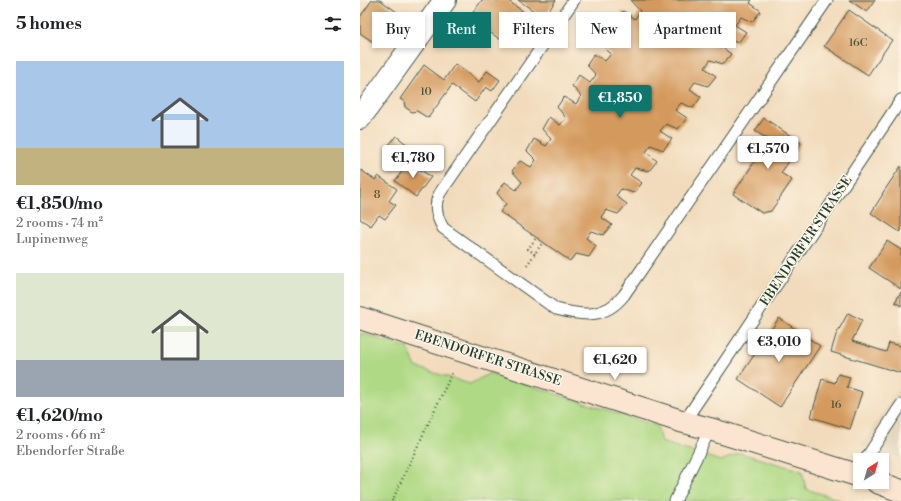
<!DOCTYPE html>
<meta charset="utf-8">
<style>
body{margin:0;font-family:"Libre Bodoni",serif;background:#f6f6f6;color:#202124;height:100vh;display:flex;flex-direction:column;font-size:15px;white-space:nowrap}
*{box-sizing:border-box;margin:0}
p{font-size:13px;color:#757577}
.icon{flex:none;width:22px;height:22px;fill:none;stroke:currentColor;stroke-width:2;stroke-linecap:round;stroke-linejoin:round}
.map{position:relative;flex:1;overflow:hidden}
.side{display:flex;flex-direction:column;background:#fff;width:360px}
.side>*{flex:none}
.hud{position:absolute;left:12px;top:12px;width:380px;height:36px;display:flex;gap:8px}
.needle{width:26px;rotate:37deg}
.fabs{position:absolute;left:493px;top:453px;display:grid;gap:8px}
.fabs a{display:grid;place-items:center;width:36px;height:36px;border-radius:0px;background:#fff;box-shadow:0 2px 6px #0003;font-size:20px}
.price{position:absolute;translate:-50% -34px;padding:0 9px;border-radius:4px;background:#fff;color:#222;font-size:13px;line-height:26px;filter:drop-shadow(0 1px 2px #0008)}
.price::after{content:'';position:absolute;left:50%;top:24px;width:12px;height:9px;margin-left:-6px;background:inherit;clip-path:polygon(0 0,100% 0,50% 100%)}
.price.active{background:#0f766e;color:#fff}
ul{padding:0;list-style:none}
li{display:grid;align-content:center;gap:8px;height:212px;padding:0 16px}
li span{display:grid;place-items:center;height:124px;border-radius:0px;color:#555}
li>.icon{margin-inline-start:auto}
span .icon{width:72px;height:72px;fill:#fffc;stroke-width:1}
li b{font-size:17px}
h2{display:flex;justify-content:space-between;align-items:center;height:48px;padding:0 16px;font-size:17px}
.chip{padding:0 14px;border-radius:0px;background:#fff;box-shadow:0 2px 6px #0003;font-size:14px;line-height:36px}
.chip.active{background:#0f766e;color:#fff}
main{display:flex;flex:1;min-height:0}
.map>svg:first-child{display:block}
.built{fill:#e0cfb2}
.green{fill:#afd984;stroke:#678b5c}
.building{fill:#d4995c}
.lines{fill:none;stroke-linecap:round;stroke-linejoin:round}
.lane-casing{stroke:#3f5548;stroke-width:13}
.street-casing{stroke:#3f5548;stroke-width:24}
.secondary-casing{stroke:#3f5548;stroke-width:24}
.path{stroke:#3f5548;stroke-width:2.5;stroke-dasharray:1 3;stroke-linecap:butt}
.lane{stroke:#fff;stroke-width:11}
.street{stroke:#fff;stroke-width:22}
.secondary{stroke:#fce5d0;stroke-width:22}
.labels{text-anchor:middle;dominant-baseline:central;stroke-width:3;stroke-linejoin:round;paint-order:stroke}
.number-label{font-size:11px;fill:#4c543e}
.street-label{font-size:13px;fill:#1f3d34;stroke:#fcf5e5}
</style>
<main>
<section class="side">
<h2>5 homes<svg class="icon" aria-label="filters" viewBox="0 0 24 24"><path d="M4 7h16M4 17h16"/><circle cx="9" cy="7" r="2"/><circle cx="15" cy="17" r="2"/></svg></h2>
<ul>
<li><span style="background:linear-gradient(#a9c7e8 70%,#c2b280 0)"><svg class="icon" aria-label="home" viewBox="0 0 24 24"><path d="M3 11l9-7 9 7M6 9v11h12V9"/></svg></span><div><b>€1,850/mo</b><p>2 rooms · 74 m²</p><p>Lupinenweg</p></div></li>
<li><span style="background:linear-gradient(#dfe7d0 70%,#9aa5b1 0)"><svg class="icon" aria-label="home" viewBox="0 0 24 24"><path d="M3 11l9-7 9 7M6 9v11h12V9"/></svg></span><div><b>€1,620/mo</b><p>2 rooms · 66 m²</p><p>Ebendorfer Straße</p></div></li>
</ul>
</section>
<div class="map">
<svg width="541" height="501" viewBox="0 0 541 501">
<rect width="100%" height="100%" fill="#fcf5e5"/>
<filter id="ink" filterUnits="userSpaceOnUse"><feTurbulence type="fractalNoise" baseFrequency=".025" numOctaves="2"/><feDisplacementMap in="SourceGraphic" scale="8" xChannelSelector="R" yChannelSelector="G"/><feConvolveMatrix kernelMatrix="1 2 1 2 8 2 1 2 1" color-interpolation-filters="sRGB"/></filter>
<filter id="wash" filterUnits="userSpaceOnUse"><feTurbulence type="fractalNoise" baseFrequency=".012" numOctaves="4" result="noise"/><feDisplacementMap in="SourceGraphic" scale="16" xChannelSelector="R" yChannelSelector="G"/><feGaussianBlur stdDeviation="0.9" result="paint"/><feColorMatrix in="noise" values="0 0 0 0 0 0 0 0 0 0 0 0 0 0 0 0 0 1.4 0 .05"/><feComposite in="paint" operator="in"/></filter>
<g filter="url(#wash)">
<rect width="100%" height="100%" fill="#f2dbbc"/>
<path class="built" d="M541,385v73l-40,-12z"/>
<path class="green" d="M0,333l48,15 8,19 54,17 20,-11 167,53 4,16 60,19 19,-8 62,18 4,18 38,12h-484z"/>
<g id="blocks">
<g class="building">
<path d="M12,0h8l21,15 -22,31 -19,-13v-16z"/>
<path d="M122,0h25l21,15 -21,29 -38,-26z"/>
<path d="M158,0h38l-12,18z"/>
<path d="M272,0h120l-2,3 11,8 -9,11 -11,-5 -6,8 11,7 -8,11 -12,-5 -6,8 11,8 -8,10 -13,-4 -5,8 11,8 -8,10 -13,-4 -5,7 11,8 -8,11 -12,-5 -6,7 12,8 -9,11 -12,-5 -6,7 12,8 -9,11 -12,-5 -5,7 11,9 -8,10 -14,-3 -5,7 12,8 -8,10 -13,-4 -5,7 11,8 -9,10 -12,-4 -5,7 11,8 -9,10 -12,-4 -5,7 10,8 -7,11 -13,-3 -6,7 -70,-49 6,-8 -9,-11 8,-11 11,8 6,-8 -10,-11 8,-10 11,6 5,-7 -9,-9 7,-12 12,7 5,-7 -9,-10 7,-12 11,8 6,-7 -9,-11 7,-10 12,7 5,-8 -9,-10 7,-11 11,8 6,-8 -9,-10 7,-11 11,7 6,-7 -10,-10 8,-11 10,7 6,-7 -9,-11 7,-11 12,8 5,-8 -9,-10z"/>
<path d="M489,0h26l-8,12z"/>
<path d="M489,10l43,30 -24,35 -44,-29z"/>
<path d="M95,64l24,18 8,-11 13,9 -8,11 -6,-4 -11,15 -23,-17 -24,33 -11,-7 -5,1 -7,-5 -1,-6 -4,-2 24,-34 20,15z"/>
<path d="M404,118l37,25 -20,30 11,7 -21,31 -9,2 -29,-19 36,-54 -14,-9z"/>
<path d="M36,136l17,13 -8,10 -17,-13z"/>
<path d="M49,162l22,15 -15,20 -21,-16z"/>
<path d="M541,166v65l-1,1 -29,-19 12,-19h-1z"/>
<path d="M1,170l14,10 3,-4 19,13 -8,12 7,4 -11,14 -6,-4 -8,11 -11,-7v-47z"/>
<path d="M527,241l14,9v39l-32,-21z"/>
<path d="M541,292v14l-6,-4z"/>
<path d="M488,313l14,7 -10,21 34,11 3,-9 12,3v27l-70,-21 5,-17z"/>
<path d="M419,318l41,28 -40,61 -42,-28z"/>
<path d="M478,374l12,3 -3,10 15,5 -12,37 -39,-12 11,-38 13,4z"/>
</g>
</g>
</g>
<g filter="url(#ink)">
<use href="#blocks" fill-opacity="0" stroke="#3f5548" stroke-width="1"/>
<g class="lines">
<defs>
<g id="lane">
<path d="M214,0l-127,183c-3,4 -7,9 -9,14 -4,10 0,22 5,31l113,81c27,7 49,10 68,-14l203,-295"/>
<path d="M324,422l217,-322"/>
<path d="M505,460l36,-55"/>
<path d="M315,501l35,-72"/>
</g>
<path id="street" d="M0,118l85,-118"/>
<g id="secondary">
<path d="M0,318l324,104 26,7 150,47"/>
<path d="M517,482l24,9"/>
</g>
</defs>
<use href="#lane" class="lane-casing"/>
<use href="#street" class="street-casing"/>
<use href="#secondary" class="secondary-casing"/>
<g class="path">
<path d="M175,254l-7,-5 8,-11"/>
<path d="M167,265l16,-23"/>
<path d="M32,501l60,-128"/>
</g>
<use href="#lane" class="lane"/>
<use href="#street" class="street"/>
<use href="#secondary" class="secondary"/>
</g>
</g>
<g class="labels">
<g class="number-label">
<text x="498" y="43">16C</text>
<text x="66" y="92">10</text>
<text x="17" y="195">8</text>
<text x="476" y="405">16</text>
</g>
<g class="street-label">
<text transform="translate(446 241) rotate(-56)">EBENDORFER STRASSE</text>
<text transform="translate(128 358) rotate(18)">EBENDORFER STRASSE</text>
</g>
</g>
</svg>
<div class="fabs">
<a><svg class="needle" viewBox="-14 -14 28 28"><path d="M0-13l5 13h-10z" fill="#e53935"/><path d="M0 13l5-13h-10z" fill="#757577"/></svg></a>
</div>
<b class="price active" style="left:260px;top:119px">€1,850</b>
<b class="price" style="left:408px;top:170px">€1,570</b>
<b class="price" style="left:53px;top:179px">€1,780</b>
<b class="price" style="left:419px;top:363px">€3,010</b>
<b class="price" style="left:255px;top:381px">€1,620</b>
<div class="hud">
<a class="chip">Buy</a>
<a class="chip active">Rent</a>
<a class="chip">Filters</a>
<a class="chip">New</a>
<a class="chip">Apartment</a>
</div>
</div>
</main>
